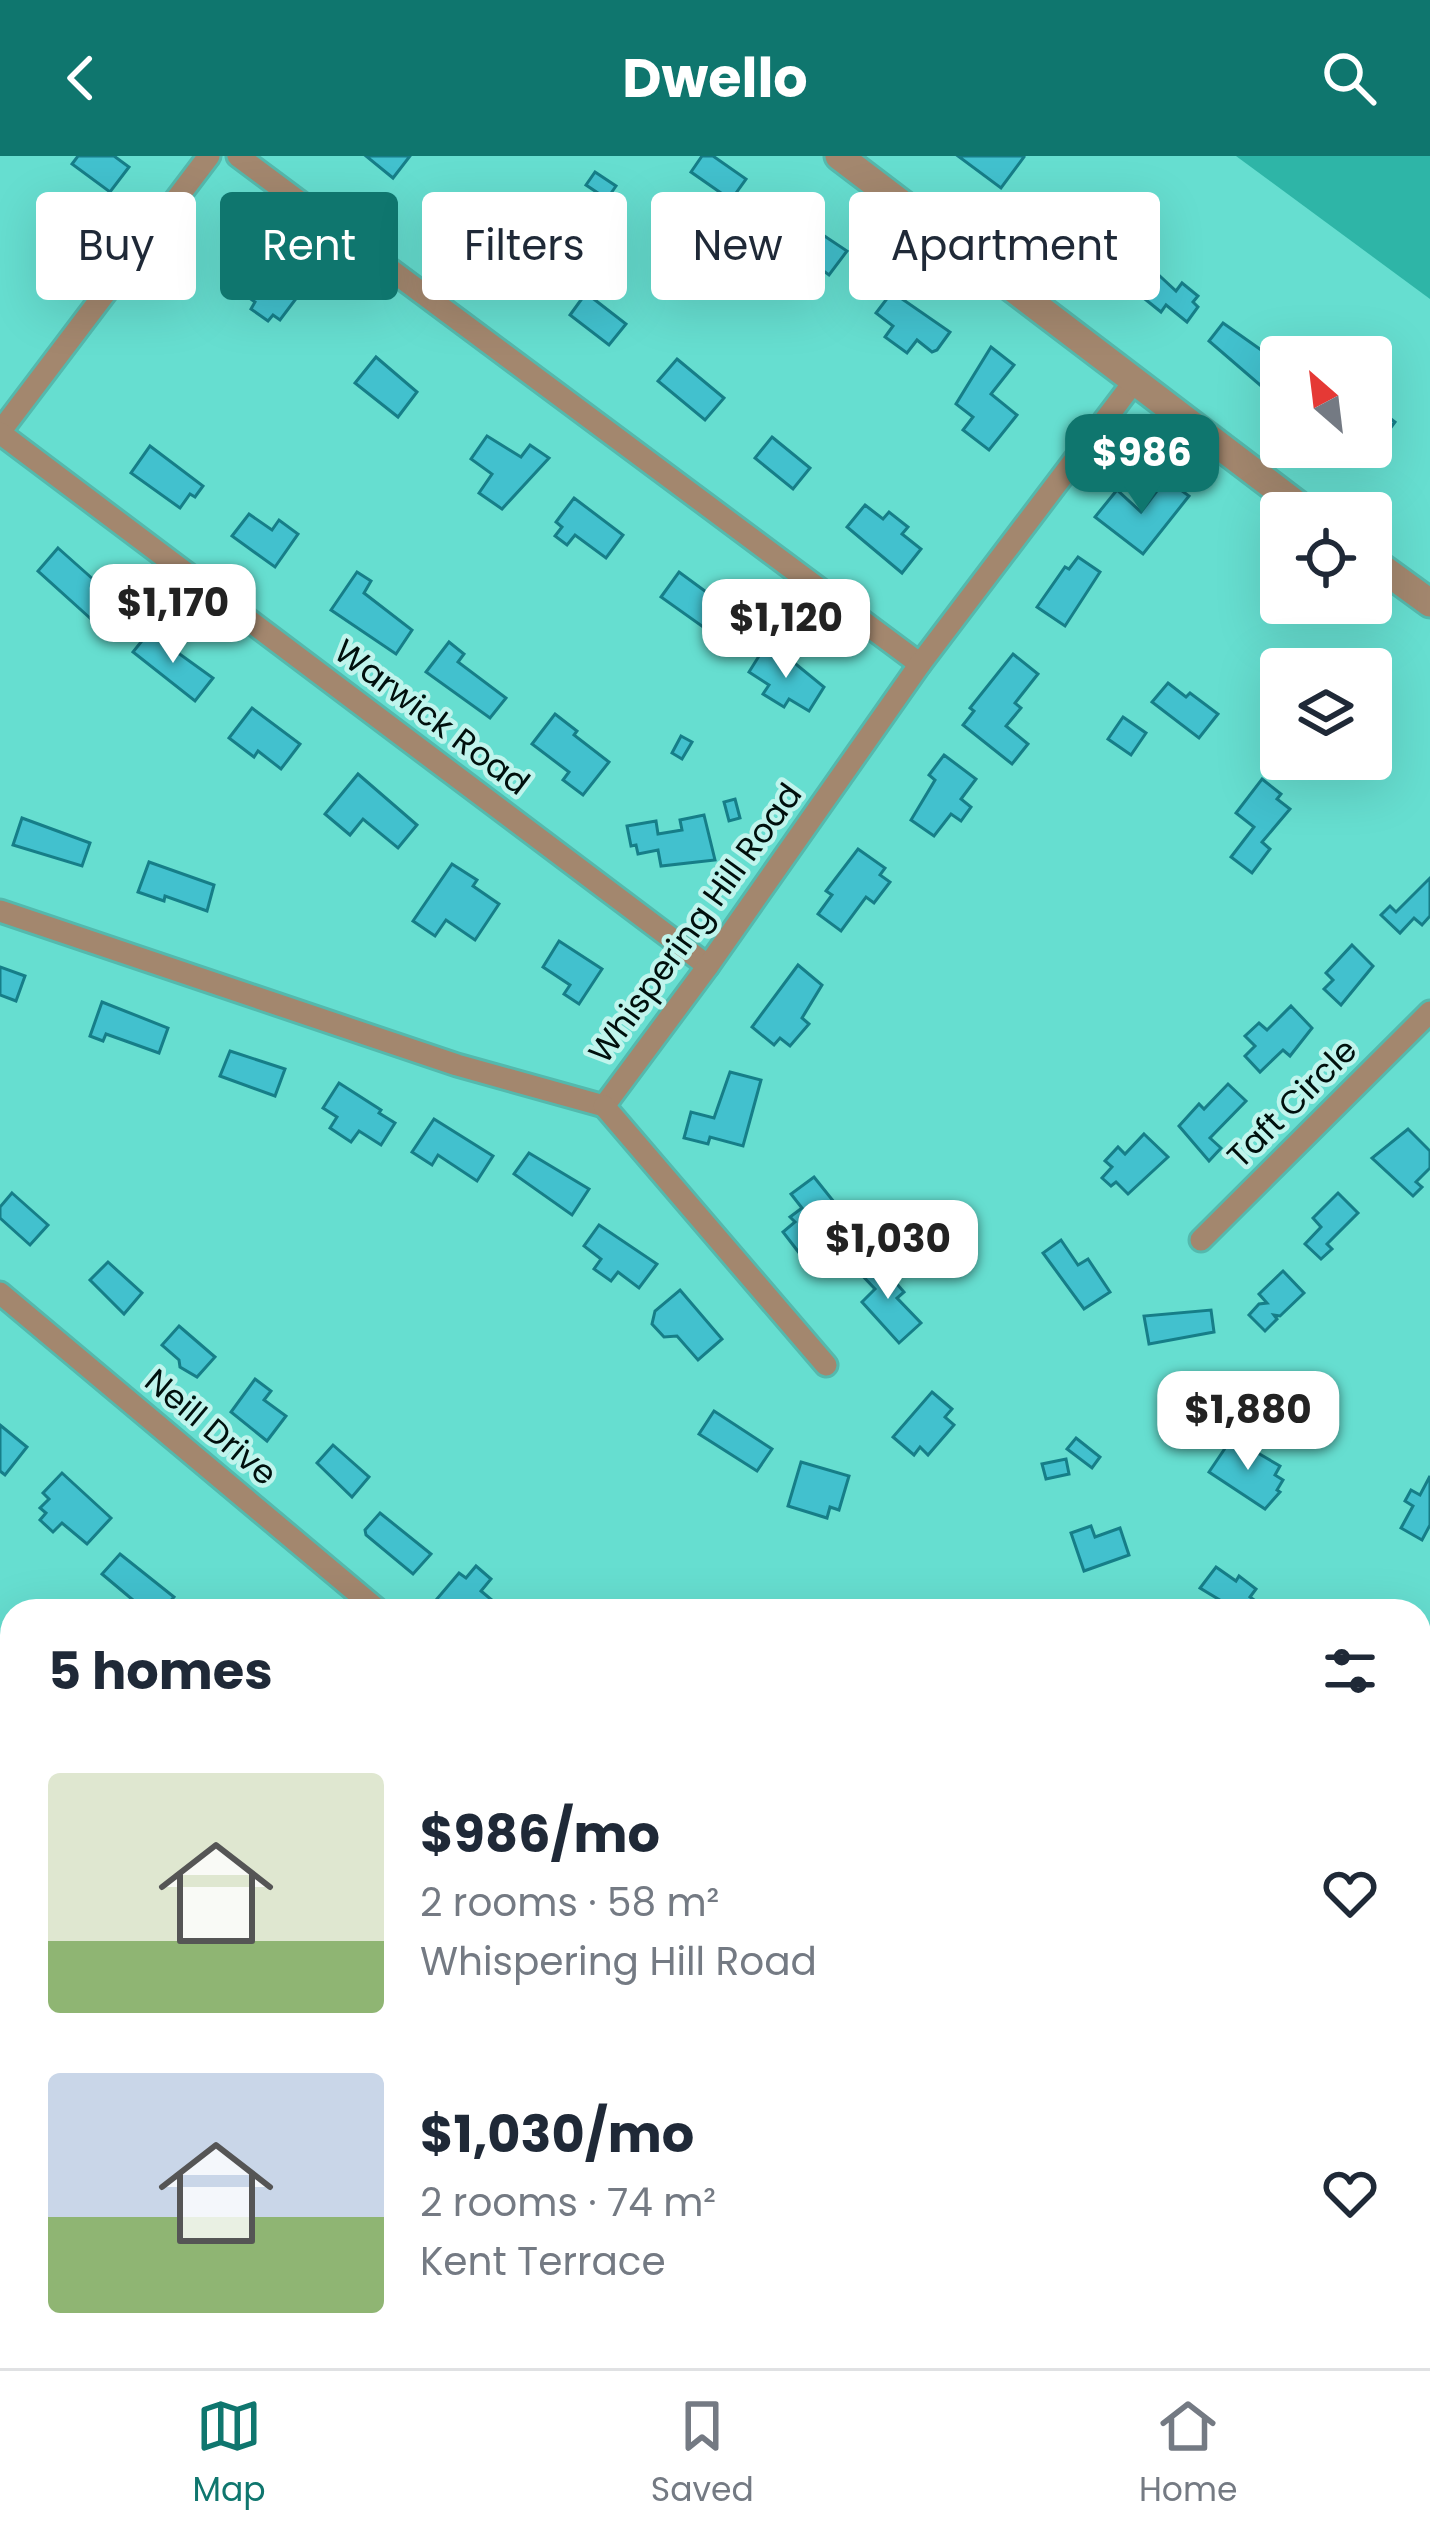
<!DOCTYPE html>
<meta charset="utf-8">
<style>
body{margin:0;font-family:Poppins,sans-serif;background:#f6f6f7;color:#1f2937;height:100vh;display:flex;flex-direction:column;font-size:45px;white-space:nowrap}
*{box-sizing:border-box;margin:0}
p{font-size:39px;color:#747a83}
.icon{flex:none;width:66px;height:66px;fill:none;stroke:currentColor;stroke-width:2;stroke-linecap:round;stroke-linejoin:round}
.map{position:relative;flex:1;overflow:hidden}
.drawer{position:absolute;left:0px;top:1443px;width:1431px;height:771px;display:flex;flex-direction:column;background:#fff;border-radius:36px 36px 0 0;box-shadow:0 12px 48px #0002}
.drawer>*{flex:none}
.banner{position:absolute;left:36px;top:36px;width:1359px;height:108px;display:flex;gap:24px}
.needle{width:78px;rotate:332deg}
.controls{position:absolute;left:1260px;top:180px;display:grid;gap:24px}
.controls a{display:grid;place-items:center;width:132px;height:132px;border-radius:12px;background:#fff;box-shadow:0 12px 48px #0002;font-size:60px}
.price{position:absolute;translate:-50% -102px;padding:0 27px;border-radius:24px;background:#fff;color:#222;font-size:39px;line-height:78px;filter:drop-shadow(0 3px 6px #0008)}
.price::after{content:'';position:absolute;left:50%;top:72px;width:36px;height:27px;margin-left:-18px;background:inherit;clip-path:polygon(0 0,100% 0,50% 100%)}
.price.active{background:#0f766e;color:#fff}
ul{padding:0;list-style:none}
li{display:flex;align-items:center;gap:36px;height:300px;padding:0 48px}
li span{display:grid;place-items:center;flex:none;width:336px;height:240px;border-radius:12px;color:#555}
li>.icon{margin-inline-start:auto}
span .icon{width:144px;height:144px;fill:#fffc;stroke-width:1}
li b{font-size:51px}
h2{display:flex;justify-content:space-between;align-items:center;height:144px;padding:0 48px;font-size:51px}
.chip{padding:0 42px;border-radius:12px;background:#fff;box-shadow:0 12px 48px #0002;font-size:42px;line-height:108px}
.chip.active{background:#0f766e;color:#fff}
header{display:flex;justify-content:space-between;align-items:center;height:156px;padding:0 48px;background:#0f766e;color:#fff;font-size:54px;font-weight:700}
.tabs{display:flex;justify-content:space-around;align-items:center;height:168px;border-top:3px solid #e0e1e3;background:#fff;font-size:33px;color:#747a83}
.tabs a{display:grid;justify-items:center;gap:6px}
.tabs .active{color:#0f766e}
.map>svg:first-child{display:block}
.green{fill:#2eb5a7}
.building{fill:#42c1ce;stroke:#167e88;stroke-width:3}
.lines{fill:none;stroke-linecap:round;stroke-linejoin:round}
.minor-casing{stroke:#54b9ad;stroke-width:27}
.tertiary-casing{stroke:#54b9ad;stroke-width:33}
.primary-casing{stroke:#54b9ad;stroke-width:39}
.minor{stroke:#a3876e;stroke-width:21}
.tertiary{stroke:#a3876e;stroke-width:27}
.primary{stroke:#81511a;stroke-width:33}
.labels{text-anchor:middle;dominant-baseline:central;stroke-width:9;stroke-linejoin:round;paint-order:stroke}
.street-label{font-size:33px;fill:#00100d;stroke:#bff4ec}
</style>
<header><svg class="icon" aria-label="back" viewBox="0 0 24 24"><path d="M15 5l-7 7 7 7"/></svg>Dwello<svg class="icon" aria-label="search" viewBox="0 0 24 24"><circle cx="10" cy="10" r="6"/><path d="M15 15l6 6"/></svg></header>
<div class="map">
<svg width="1430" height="2212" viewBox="0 0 1430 2212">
<rect width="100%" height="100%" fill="#66ded0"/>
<path class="green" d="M1236,0h194v143z"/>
<g class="building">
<path d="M78,0h36l15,11 -19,25 -38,-28z"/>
<path d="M366,0h44l-17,22z"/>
<path d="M702,0h11l33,23 -15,21 -40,-28z"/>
<path d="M958,0h65l1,1 -23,31z"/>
<path d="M595,16l21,14 -9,13 -21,-14z"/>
<path d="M474,55l65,49 -17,22 -63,-50z"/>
<path d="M796,61l51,34 -18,24 -49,-36z"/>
<path d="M249,98l52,38 -21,28 -7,-5 -5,6 -17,-12 4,-7 -27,-19z"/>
<path d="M1148,109l28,26 6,-8 16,13 -5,6 5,5 -11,15 -21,-17 -5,7 -31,-25z"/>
<path d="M58,113l8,6 -18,22 -8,-6z"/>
<path d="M892,136l58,40 -13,18 -5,2 -15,-12 -10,13 -22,-16 8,-11 -17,-13z"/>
<path d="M586,137l40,31 -17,21 -39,-30z"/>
<path d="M1223,167l58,41v7l-10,13 -7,-5 -4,6 -51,-44z"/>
<path d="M991,191l23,18 -23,29 26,21 -28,35 -26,-20 10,-13 -17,-13z"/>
<path d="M376,201l41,35 -19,25 -43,-34z"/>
<path d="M677,203l47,39 -19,22 -47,-39z"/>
<path d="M1371,231l15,11 -8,11 17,13 -18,24 -6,-5z"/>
<path d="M487,280l34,21 9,-12 19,13 -47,51 -23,-16 13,-19 -21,-15z"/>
<path d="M772,281l38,31 -17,21 -38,-31z"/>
<path d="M150,290l53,40 -8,11 -5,-3 -10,14 -49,-35z"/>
<path d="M1166,323l23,17 -46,58 -48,-37 22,-27 24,22z"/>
<path d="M574,342l49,37 -17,23 -31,-23 -8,10 -12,-9 7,-9 -6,-5z"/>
<path d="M865,349l18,14 6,-7 19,15 -6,7 19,15 -19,24 -55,-46z"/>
<path d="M249,358l23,16 7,-10 19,14 -23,33 -43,-31z"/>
<path d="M58,392l64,57 -21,23 -63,-57z"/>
<path d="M1078,401l22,15 -35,54 -28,-19 28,-40 4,2z"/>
<path d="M357,416l14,9 -7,12 48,37 -16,24 -65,-44z"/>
<path d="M679,416l45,33 -18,24 -45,-32z"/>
<path d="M149,476l64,46 -18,23 -62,-49z"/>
<path d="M449,486l15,12 -6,8 48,36 -16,20 -64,-46z"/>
<path d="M764,492l19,13 3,-5 38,31 -15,24 -20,-12 -5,8 -21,-13 6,-9 -20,-13z"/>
<path d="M1013,498l25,20 -23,29 6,5 -15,18 22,18 -16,20 -49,-39 11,-14 -4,-3z"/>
<path d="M1168,527l18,14 4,-4 28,21 -19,24 -47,-36z"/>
<path d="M252,552l48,36 -19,25 -23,-18 -4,6 -25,-19z"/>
<path d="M555,558l22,17 -3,4 35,27 -26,33 -20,-15 6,-8 -37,-28z"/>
<path d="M1123,561l23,16 -15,22 -23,-16z"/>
<path d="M681,580l11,6 -10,17 -10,-6z"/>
<path d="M944,599l32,24 -15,20 10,8 -10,14 -10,-7 -17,22 -23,-16 24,-40 -6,-5z"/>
<path d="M358,618l59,51 -19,23 -35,-29 -13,16 -25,-21z"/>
<path d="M1262,623l19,15 -4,5 13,10 -28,33 8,7 -18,24 -21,-16 23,-30 -18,-14z"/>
<path d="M735,643l5,19 -11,3 -5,-19z"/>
<path d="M704,659l11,45 -54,6 -3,-16 -20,4 -2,-9 -5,1 -4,-20 29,-5 2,13 24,-4 -2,-10z"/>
<path d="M22,662l68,25 -8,23 -69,-21z"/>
<path d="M858,693l27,19 -5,7 10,7 -16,21 -8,-6 -25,34 -23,-17 14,-19 -6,-4z"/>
<path d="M149,706l65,23 -7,26 -42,-15 -1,5 -26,-9z"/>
<path d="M452,708l25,16 -4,6 26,18 -24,36 -29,-20 -11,16 -22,-15z"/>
<path d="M1430,722v38l-8,9 -8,-7 -14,15 -19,-18 9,-9 6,6z"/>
<path d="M559,785l43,28 -23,35 -15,-10 6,-9 -27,-18z"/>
<path d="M1352,789l21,21 -32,39 -17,-16 9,-9 -7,-7z"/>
<path d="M798,809l24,20 -20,33 7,6 -19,22 -10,-8 -6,7 -22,-18z"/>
<path d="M0,811l25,9 -9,25 -16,-6z"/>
<path d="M102,846l66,26 -9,25 -53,-19 -3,7 -13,-5z"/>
<path d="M1291,850l21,22 -22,28 -7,-6 -23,22 -15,-16 10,-10 -10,-10 14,-13 8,7z"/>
<path d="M230,895l55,18 -10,27 -55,-20z"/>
<path d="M730,916l31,8 -18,66 -33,-9 -2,7 -24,-6 7,-26 23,6z"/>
<path d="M339,927l42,27 -2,3 16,10 -14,22 -22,-14 -8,11 -21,-14 7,-11 -14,-9z"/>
<path d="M1228,928l18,17 -36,37 11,10 -12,13 -30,-35 20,-22 5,5z"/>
<path d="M434,963l59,37 -16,25 -39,-26 -6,10 -20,-13z"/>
<path d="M1408,973l22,22v17l-14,14 6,5 -9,9 -41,-38z"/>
<path d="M1144,978l24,23 -40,37 -12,-12 -5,4 -9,-8 10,-11 -7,-6 13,-14 7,7z"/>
<path d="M529,997l60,36 -17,26 -58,-41z"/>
<path d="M814,1021l32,40 -46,37 -17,-22 12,-10 -5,-5 12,-9 -11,-14z"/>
<path d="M12,1037l36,32 -18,20 -30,-27v-11z"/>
<path d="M1338,1037l20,20 -31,31 5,5 -11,10 -16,-15 16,-17 -8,-9z"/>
<path d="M599,1069l58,39 -18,24 -21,-16 -7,9 -17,-12 7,-10 -17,-13z"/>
<path d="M1061,1084l17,25 10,-6 22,33 -26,17 -41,-56z"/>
<path d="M874,1102l30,34 -7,6 24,25 -22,20 -37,-41 13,-13 -16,-17z"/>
<path d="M108,1106l34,31 -18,21 -34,-34z"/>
<path d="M1283,1115l21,22 -24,23 -6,-1 3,4 -12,12 -16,-16 10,-11 8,-1 -8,-9z"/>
<path d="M680,1134l42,49 -24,21 -21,-24 -13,1 -12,-13 3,-13z"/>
<path d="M1211,1154l3,22 -65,12 -5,-28z"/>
<path d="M179,1170l36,31 -18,20 -17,-10 -1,-7 -17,-15z"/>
<path d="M255,1223l16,12 -7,9 22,16 -19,25 -36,-29z"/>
<path d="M932,1236l20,17 -7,8 9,8 -26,30 -8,-8 -6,8 -21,-18z"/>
<path d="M714,1255l58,38 -15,22 -58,-37z"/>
<path d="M0,1269l27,22 -22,28 -5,-4z"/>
<path d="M1076,1282l24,19 -8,11 -25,-19z"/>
<path d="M1232,1282l48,28 -5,9 8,5 -6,10 3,2 -15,17 -56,-37z"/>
<path d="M333,1289l36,32 -17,20 -35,-34z"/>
<path d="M1066,1303l3,15 -23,5 -4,-15z"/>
<path d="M801,1306l48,14 -10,34 -9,-3 -3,11 -39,-12z"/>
<path d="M62,1317l49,45 -24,26 -25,-21 -9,9 -13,-12 6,-7 -6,-5 9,-9 -6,-6z"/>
<path d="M1430,1320v49l-8,15 -21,-12 12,-22 -8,-5 6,-11 9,5z"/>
<path d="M380,1357l51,41 -18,20 -47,-39 -1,-5z"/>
<path d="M1091,1370l4,11 25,-9 9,27 -45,16 -13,-38z"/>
<path d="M120,1398l54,43 -12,14h-16l-44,-37z"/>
<path d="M476,1410l15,13 -10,12 24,20h-56l-13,-11 23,-27 7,5z"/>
<path d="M1216,1411l20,14 3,-5 17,13 -6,8 19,14h-31l-38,-23z"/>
<path d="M0,1516l12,10v31l-5,4 -7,-6z"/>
</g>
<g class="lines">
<defs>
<g id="minor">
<path d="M238,0l682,508"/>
<path d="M0,276l209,-276"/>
<path d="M0,277l708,533"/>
<path d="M0,755l457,154 147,41 104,-140 212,-302 213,-281"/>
<path d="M604,950l222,259"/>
<path d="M1201,1084l229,-228"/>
<path d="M0,1137l379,318"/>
<path d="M0,1653l12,10"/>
<path d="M1419,1769l11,8"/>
<path d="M628,2202l4,10"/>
</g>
<g id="tertiary">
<path d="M839,0l469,357"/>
<path d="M1371,404l59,43"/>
</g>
<g id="primary">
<path d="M1419,1921l11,-41"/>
<path d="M1341,2212l2,-10"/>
</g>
</defs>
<use href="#minor" class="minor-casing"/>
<use href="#tertiary" class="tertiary-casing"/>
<use href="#primary" class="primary-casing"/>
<use href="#minor" class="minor"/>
<use href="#tertiary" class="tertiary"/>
<use href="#primary" class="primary"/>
</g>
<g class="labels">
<g class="street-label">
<text transform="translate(432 561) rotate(37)">Warwick Road</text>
<text transform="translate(695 767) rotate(-54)">Whispering Hill Road</text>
<text transform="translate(1292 947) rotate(-45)">Taft Circle</text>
<text transform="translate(211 1271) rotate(40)">Neill Drive</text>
</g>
</g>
</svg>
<div class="controls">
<a><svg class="needle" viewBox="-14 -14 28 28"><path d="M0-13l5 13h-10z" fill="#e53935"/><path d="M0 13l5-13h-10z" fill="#747a83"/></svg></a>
<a><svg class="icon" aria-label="locate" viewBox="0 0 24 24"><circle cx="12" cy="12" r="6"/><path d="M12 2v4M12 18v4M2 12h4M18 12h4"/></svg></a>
<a><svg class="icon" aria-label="layers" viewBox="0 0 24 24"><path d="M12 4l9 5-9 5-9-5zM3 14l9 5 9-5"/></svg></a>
</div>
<b class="price active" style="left:1142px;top:360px">$986</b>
<b class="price" style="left:173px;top:510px">$1,170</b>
<b class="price" style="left:786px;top:525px">$1,120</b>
<b class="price" style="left:888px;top:1146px">$1,030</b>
<b class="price" style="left:1248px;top:1317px">$1,880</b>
<div class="banner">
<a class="chip">Buy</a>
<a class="chip active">Rent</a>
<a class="chip">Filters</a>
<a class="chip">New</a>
<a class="chip">Apartment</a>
</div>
<section class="drawer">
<h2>5 homes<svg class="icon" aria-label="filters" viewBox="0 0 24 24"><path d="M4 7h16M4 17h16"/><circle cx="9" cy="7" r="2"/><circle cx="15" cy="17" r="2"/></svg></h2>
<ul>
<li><span style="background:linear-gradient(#dfe7d0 70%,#8fb573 0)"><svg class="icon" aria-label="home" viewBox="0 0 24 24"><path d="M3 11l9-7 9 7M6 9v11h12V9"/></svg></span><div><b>$986/mo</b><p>2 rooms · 58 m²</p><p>Whispering Hill Road</p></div><svg class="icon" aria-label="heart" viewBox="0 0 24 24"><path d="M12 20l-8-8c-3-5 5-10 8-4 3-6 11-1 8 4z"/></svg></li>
<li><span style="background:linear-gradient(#c9d6e8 60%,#8fb573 0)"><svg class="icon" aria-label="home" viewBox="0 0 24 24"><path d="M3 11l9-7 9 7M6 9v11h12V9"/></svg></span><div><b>$1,030/mo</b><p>2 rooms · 74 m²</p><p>Kent Terrace</p></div><svg class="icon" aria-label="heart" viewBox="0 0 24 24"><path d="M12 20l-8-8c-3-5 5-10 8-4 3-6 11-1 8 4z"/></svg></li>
</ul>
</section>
</div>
<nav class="tabs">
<a class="active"><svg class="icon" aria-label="map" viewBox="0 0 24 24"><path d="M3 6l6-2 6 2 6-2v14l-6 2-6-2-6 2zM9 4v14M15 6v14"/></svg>Map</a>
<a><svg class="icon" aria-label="saved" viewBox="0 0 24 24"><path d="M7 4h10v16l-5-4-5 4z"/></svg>Saved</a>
<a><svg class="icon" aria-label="home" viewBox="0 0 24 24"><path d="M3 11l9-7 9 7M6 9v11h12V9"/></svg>Home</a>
</nav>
